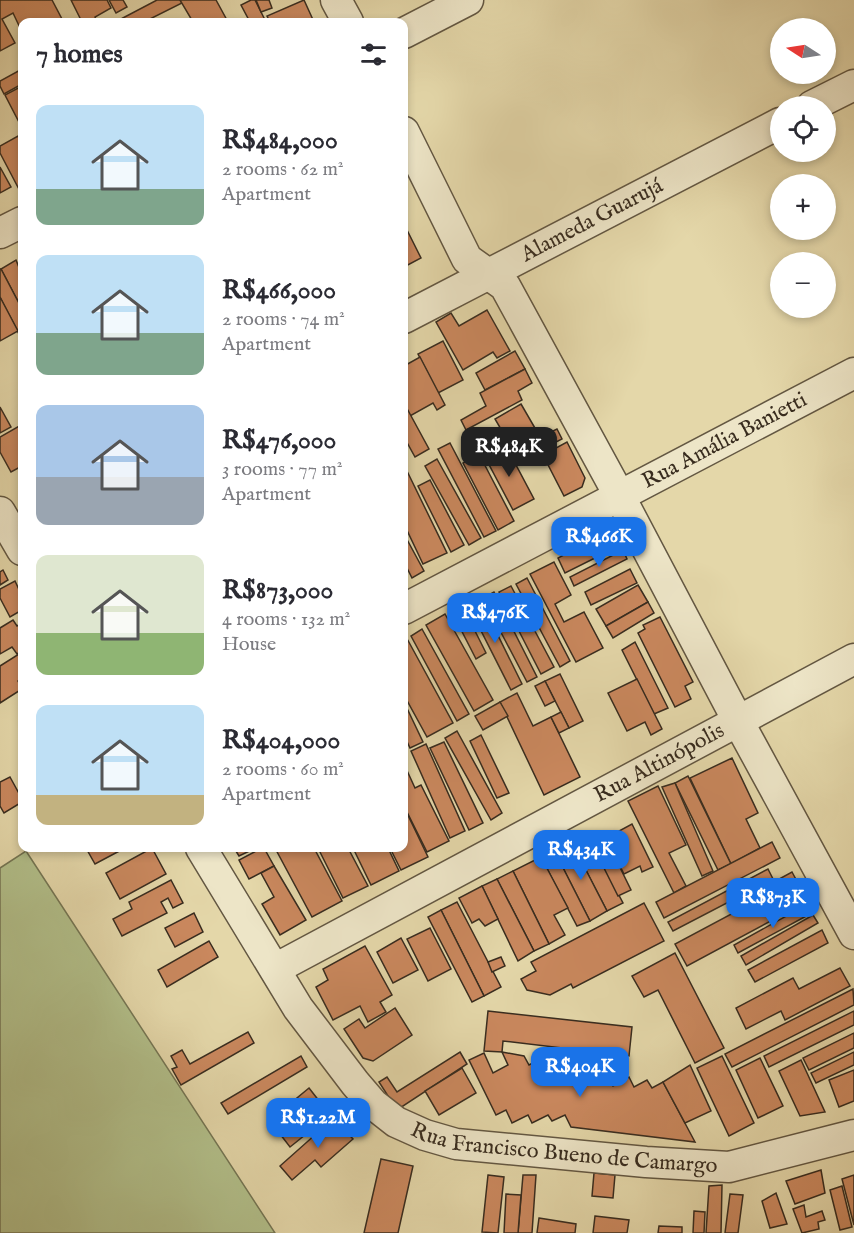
<!DOCTYPE html>
<meta charset="utf-8">
<style>
body{margin:0;font-family:"IM FELL English",serif;background:#f2f2f3;color:#2b2b33;height:100vh;display:flex;flex-direction:column;font-size:22px;white-space:nowrap}
*{box-sizing:border-box;margin:0}
p{font-size:20px;color:#7c7c81}
.icon{flex:none;width:33px;height:33px;fill:none;stroke:currentColor;stroke-width:2;stroke-linecap:round;stroke-linejoin:round}
.map{position:relative;flex:1;overflow:hidden}
.drawer{position:absolute;left:18px;top:18px;width:390px;height:834px;display:flex;flex-direction:column;background:#fff;border-radius:12px;box-shadow:0 3px 9px #0003}
.drawer>*{flex:none}
.needle{width:39px;rotate:282deg}
.tools{position:absolute;left:770px;top:18px;display:grid;gap:12px}
.tools a{display:grid;place-items:center;width:66px;height:66px;border-radius:50%;background:#fff;box-shadow:0 3px 9px #0003;font-size:30px}
.price{position:absolute;translate:-50% -51px;padding:0 14px;border-radius:12px;background:#1a73e8;color:#fff;font-size:20px;line-height:39px;filter:drop-shadow(0 2px 3px #0008)}
.price::after{content:'';position:absolute;left:50%;top:36px;width:18px;height:14px;margin-left:-9px;background:inherit;clip-path:polygon(0 0,100% 0,50% 100%)}
.price.selected{background:#222;color:#fff}
ul{padding:0;list-style:none}
li{display:flex;align-items:center;gap:18px;height:150px;padding:0 18px}
li span{display:grid;place-items:center;flex:none;width:168px;height:120px;border-radius:12px;color:#555}
li>.icon{margin-inline-start:auto}
span .icon{width:72px;height:72px;fill:#fffc;stroke-width:1}
li b{font-size:26px}
h2{display:flex;justify-content:space-between;align-items:center;height:72px;padding:0 18px;font-size:26px}
.map>svg:first-child{display:block}
.green{fill:#b2bf8a;stroke:#757654;stroke-width:1.5}
.building{fill:#ca885e;stroke:#382c1f;stroke-width:1.5}
.lines{fill:none;stroke-linecap:round;stroke-linejoin:round}
.minor-casing{stroke:#635742;stroke-width:33}
.minor{stroke:#ede5c7;stroke-width:30}
.labels{text-anchor:middle;dominant-baseline:central;stroke-width:5;stroke-linejoin:round;paint-order:stroke}
.street-label{font-size:22px;fill:#382c1f;stroke:#ede5c7}
</style>
<div class="map">
<svg width="854" height="1233" viewBox="0 0 854 1233">
<rect width="100%" height="100%" fill="#e4d7a9"/>
<filter id="stains"><feTurbulence type="fractalNoise" baseFrequency=".00333" numOctaves="4"/><feColorMatrix values="0 0 0 0 .2 0 0 0 0 .09 0 0 0 0 .02 0 0 0 .5 -.17"/></filter>
<radialGradient id="worn" r=".72"><stop offset=".6" stop-color="#630" stop-opacity="0"/><stop offset="1" stop-color="#630" stop-opacity=".3"/></radialGradient>
<path class="green" d="M26,851l249,382h-275v-365z"/>
<g class="building">
<path d="M0,0h52l11,21 -2,1h-39v10l-9,-19 -11,6 13,24 -15,8z"/>
<path d="M71,0h36l4,8 -16,9 2,5h-15z"/>
<path d="M109,0h14l4,7 -11,6z"/>
<path d="M157,0h23l2,3 -38,19h-23l-2,-2z"/>
<path d="M180,0h36l12,22h-35z"/>
<path d="M251,0h4l11,22h-16l-9,-17z"/>
<path d="M256,0h13l3,8 -11,4z"/>
<path d="M304,0l10,22h-44l-3,-6z"/>
<path d="M22,69v15l-18,10 -4,-8v-5z"/>
<path d="M22,86v42l-17,-33z"/>
<path d="M18,136l4,9v50l-22,-42v-7z"/>
<path d="M0,167l11,20 -11,6z"/>
<path d="M404,224l17,34 -17,9z"/>
<path d="M16,260l6,15v34l-21,-40z"/>
<path d="M0,269h1l21,40v31l-22,-43z"/>
<path d="M0,297l18,34 -18,10z"/>
<path d="M487,310l23,41 -13,7 -4,-6 -30,18 -27,-48 15,-9 8,13z"/>
<path d="M443,341l20,39 -25,13 -20,-39z"/>
<path d="M515,351l10,18 -40,21 -9,-17z"/>
<path d="M420,357l25,48 -8,5 -4,-7 -23,13 -6,-13v-37z"/>
<path d="M525,369l7,14 -14,8 4,9 -56,30 -5,-10 25,-14 -6,-13z"/>
<path d="M404,403l25,46 -14,8 -11,-20z"/>
<path d="M521,404l18,31 -26,15 -18,-31z"/>
<path d="M0,407l11,20 -11,6z"/>
<path d="M21,425l1,2v39l-11,6 -11,-20v-15z"/>
<path d="M557,429l5,10 -46,24 -6,-11z"/>
<path d="M567,442l18,36 -3,9 -18,9 -21,-41z"/>
<path d="M450,443l46,88 -12,6 -46,-88z"/>
<path d="M506,446l28,53 -21,11 -28,-53z"/>
<path d="M479,454l35,67 -16,9 -35,-67z"/>
<path d="M437,459l44,79 -12,7 -44,-79z"/>
<path d="M406,469l41,84 -24,11 -19,-40v-54z"/>
<path d="M430,480l34,65 -13,7 -33,-66z"/>
<path d="M404,534l20,37 -12,7 -8,-16z"/>
<path d="M603,534l16,5 2,6 -56,28 -7,-15z"/>
<path d="M623,550l4,9 -53,27 -4,-9z"/>
<path d="M554,562l17,33 -16,9 9,18 20,-10 19,36 -27,14 -46,-88z"/>
<path d="M630,569l7,14 -46,22 -6,-13z"/>
<path d="M3,570l5,10 -8,5v-13z"/>
<path d="M527,578l43,83 -10,6 -44,-83z"/>
<path d="M15,581l7,15v14l-12,7 -10,-19v-9z"/>
<path d="M638,585l10,17 -42,24 -10,-17z"/>
<path d="M511,586l43,81 -13,7 -42,-82z"/>
<path d="M494,592l43,85 -10,5 -44,-84z"/>
<path d="M480,599l42,85 -11,6 -43,-85z"/>
<path d="M648,602l6,11 -41,25 -7,-12z"/>
<path d="M463,607l23,46 -10,6 -24,-47z"/>
<path d="M445,614l48,86 -19,11 -48,-86z"/>
<path d="M660,617l33,65 -8,4 6,13 -16,8 -37,-74 7,-4 -2,-4z"/>
<path d="M13,620l4,6 5,-3v27l-5,4 -5,-7 -12,7v-26z"/>
<path d="M422,629l47,85 -12,7 -46,-85z"/>
<path d="M405,635l48,88 -26,14 -23,-42v-59z"/>
<path d="M635,642l33,66 -14,6 -32,-64z"/>
<path d="M22,652v26l-4,3 4,8 -22,14v-37z"/>
<path d="M560,674l23,47 -14,7 -24,-47z"/>
<path d="M637,679l25,50 -11,6 -6,-13 -18,9 -19,-38z"/>
<path d="M545,681l10,20 -10,5 -10,-20z"/>
<path d="M517,693l16,33 18,-9 29,60 -36,18 -44,-93z"/>
<path d="M404,702l19,40 -13,6 -6,-13z"/>
<path d="M500,702l8,14 -25,14 -8,-14z"/>
<path d="M561,712l8,16 -10,5 -8,-16z"/>
<path d="M457,731l45,82 -11,7 -46,-82z"/>
<path d="M481,735l28,58 -12,5 -27,-57z"/>
<path d="M444,742l39,81 -14,7 -39,-82z"/>
<path d="M426,744l39,87 -15,7 -39,-87z"/>
<path d="M732,758l26,55 -12,6 14,29 -29,16 -41,-86z"/>
<path d="M404,764l11,24 6,-3 28,56 -22,11 -23,-46z"/>
<path d="M688,776l43,88 -13,6 -43,-87z"/>
<path d="M10,777l12,22v3l-18,11 -4,-7v-24z"/>
<path d="M675,783l38,88 -11,5 -40,-89z"/>
<path d="M658,786l28,59 -17,8 17,33 -12,7 -46,-92z"/>
<path d="M404,807l24,50 -27,13 -11,-22h14z"/>
<path d="M632,824l21,43 -11,5 -2,-6 -16,8 -18,-36z"/>
<path d="M586,833l37,70 -16,8 -36,-70z"/>
<path d="M603,833l28,57 -13,6 -28,-56z"/>
<path d="M571,841l36,70 -17,10 -36,-71z"/>
<path d="M772,842l8,16 -116,60 -8,-16z"/>
<path d="M86,848h39l-30,16z"/>
<path d="M152,848l14,26 -46,25 -14,-26z"/>
<path d="M234,848h22l-17,8z"/>
<path d="M262,848h2l10,18 -25,13 -10,-19z"/>
<path d="M275,848h39l28,53 -30,16z"/>
<path d="M318,848h30l20,38 -25,12z"/>
<path d="M353,848h35l11,23 -28,14z"/>
<path d="M554,850l36,71 -13,5 -36,-69z"/>
<path d="M541,857l27,51 -14,7 11,20 -16,9 -36,-73z"/>
<path d="M274,866l32,54 -26,15 -18,-31 12,-7 -13,-24z"/>
<path d="M768,869l5,10 -100,52 -5,-9z"/>
<path d="M513,871l36,73 -15,7 -37,-72z"/>
<path d="M792,872l7,13 -15,8 9,16 -106,57 -12,-22 64,-34 -4,-7z"/>
<path d="M497,879l37,72 -16,10 -36,-75z"/>
<path d="M171,880l12,23 -10,5 -5,-10 -7,4 6,11 -45,23 -9,-17 19,-10 -3,-7z"/>
<path d="M482,886l16,33 -13,7 -6,-7 -7,4 -13,-25z"/>
<path d="M457,902l44,85 -17,9 -43,-86z"/>
<path d="M644,903l20,38 -91,47 -2,-4 -21,11 -23,-5 -6,-11 15,-8 -5,-9z"/>
<path d="M808,904l2,10 -72,39 -4,-8z"/>
<path d="M441,910l43,86 -12,6 -44,-85z"/>
<path d="M194,913l9,19 -28,15 -10,-19z"/>
<path d="M813,915l5,8 -72,42 -5,-9z"/>
<path d="M430,928l21,41 -23,12 -21,-42z"/>
<path d="M822,930l6,13 -73,39 -7,-12z"/>
<path d="M401,938l17,32 -25,13 -16,-31z"/>
<path d="M209,941l9,16 -51,30 -9,-17z"/>
<path d="M365,946l27,49 -12,7 6,10 -18,10 -8,-16 -27,14 -17,-33 12,-7 -5,-11z"/>
<path d="M675,953l49,95 -29,15 -37,-73 -14,7 -12,-21z"/>
<path d="M501,957l4,9 -13,6 -4,-10z"/>
<path d="M840,968l10,18 -65,34 -4,-9 -35,18 -10,-21 57,-30 6,11z"/>
<path d="M853,989l1,16 -122,62 -7,-13z"/>
<path d="M395,1008l17,27 -39,26 -10,-3 -19,-29 15,-10 6,9z"/>
<path d="M488,1011l144,16 -3,29 -126,-15 -1,11 -18,-1z"/>
<path d="M854,1011v14l-85,42 -5,-11z"/>
<path d="M248,1032l6,11 -73,42 -9,-16 5,-2 -6,-11 11,-6 8,14z"/>
<path d="M854,1033v15l-45,22 -6,-12z"/>
<path d="M460,1052l7,12 -70,46 -18,-28 8,-5 10,15z"/>
<path d="M502,1052l22,4 5,9 13,-7 5,11 14,-8 6,11 15,-8 6,6 13,-7 12,23 16,-9 5,10 13,-7 5,8 11,-6 32,60 -124,-15 -6,-12 -13,6 -4,-6 -16,8 -4,-8 -16,8 -6,-13 -10,5 -27,-55 15,-7 9,20 15,-8z"/>
<path d="M854,1052v13l-38,18 -5,-10z"/>
<path d="M301,1056l6,11 -79,47 -7,-11z"/>
<path d="M722,1056l32,67 -25,13 -32,-68z"/>
<path d="M760,1058l23,48 -25,12 -22,-48z"/>
<path d="M801,1060l24,52 -25,4 -21,-45z"/>
<path d="M690,1065l21,46 -26,12 -22,-41z"/>
<path d="M462,1068l14,25 -37,22 -14,-24z"/>
<path d="M854,1070v31l-15,6 -10,-27z"/>
<path d="M309,1088l21,27 -40,32 -13,-17 21,-17 -7,-10z"/>
<path d="M334,1118l19,21 -32,28 -6,-7 -23,20 -12,-14z"/>
<path d="M381,1159l32,7 -15,67h-34z"/>
<path d="M821,1170l4,23 -30,11 -9,-23z"/>
<path d="M594,1173l21,2 -2,23 -21,-2z"/>
<path d="M488,1175l16,2 -6,56 -16,-1z"/>
<path d="M523,1175h13l-4,58h-14z"/>
<path d="M854,1175v50l-12,-46z"/>
<path d="M722,1185l-1,48h-15l3,-47z"/>
<path d="M842,1186l10,41 -12,3 -10,-40z"/>
<path d="M776,1193l11,31 -17,4 -8,-27z"/>
<path d="M506,1194l15,1 -3,38h-14z"/>
<path d="M730,1194l13,1 -5,38h-13z"/>
<path d="M804,1205l2,12 16,-6 3,9 -7,2 1,7 -17,4 -9,-24z"/>
<path d="M694,1211l11,1 -1,21h-11z"/>
<path d="M595,1216l34,4 -2,13h-34z"/>
<path d="M539,1218l37,6 -1,9h-38z"/>
<path d="M659,1226l23,1v6h-24z"/>
</g>
<g class="lines">
<defs>
<g id="minor">
<path d="M336,0l12,22"/>
<path d="M404,33l64,-33"/>
<path d="M812,106l42,-21"/>
<path d="M404,132l63,127 38,27 114,209 119,226 116,213"/>
<path d="M0,233l22,-11"/>
<path id="s1" d="M404,318l376,-195"/>
<path d="M0,512l22,38"/>
<path id="s2" d="M404,609l450,-236"/>
<path id="s3" d="M201,848l97,160 57,75 18,21 23,18 29,13 31,9 190,18 83,5 125,-32"/>
<path id="s4" d="M275,969l579,-310"/>
</g>
</defs>
<use href="#minor" class="minor-casing"/>
<use href="#minor" class="minor"/>
</g>
<g class="labels">
<g class="street-label">
<text stroke="none"><textPath href="#s1" startOffset="212">Alameda Guarujá</textPath></text>
<text stroke="none"><textPath href="#s2" startOffset="362">Rua Amália Banietti</textPath></text>
<text stroke="none"><textPath href="#s4" startOffset="436">Rua Altinópolis</textPath></text>
<text stroke="none"><textPath href="#s3" startOffset="510">Rua Francisco Bueno de Camargo</textPath></text>
</g>
</g>
<rect width="100%" height="100%" filter="url(#stains)"/>
<rect width="100%" height="100%" fill="url(#worn)"/>
</svg>
<div class="tools">
<a><svg class="needle" viewBox="-14 -14 28 28"><path d="M0-13l5 13h-10z" fill="#e53935"/><path d="M0 13l5-13h-10z" fill="#7c7c81"/></svg></a>
<a><svg class="icon" aria-label="locate" viewBox="0 0 24 24"><circle cx="12" cy="12" r="6"/><path d="M12 2v4M12 18v4M2 12h4M18 12h4"/></svg></a>
<a>+</a>
<a>−</a>
</div>
<b class="price selected" style="left:509px;top:478px">R$484K</b>
<b class="price" style="left:599px;top:568px">R$466K</b>
<b class="price" style="left:495px;top:644px">R$476K</b>
<b class="price" style="left:581px;top:881px">R$434K</b>
<b class="price" style="left:773px;top:929px">R$873K</b>
<b class="price" style="left:580px;top:1098px">R$404K</b>
<b class="price" style="left:318px;top:1149px">R$1.22M</b>
<section class="drawer">
<h2>7 homes<svg class="icon" aria-label="filters" viewBox="0 0 24 24"><path d="M4 7h16M4 17h16"/><circle cx="9" cy="7" r="2"/><circle cx="15" cy="17" r="2"/></svg></h2>
<ul>
<li><span style="background:linear-gradient(#bfe0f5 70%,#7fa58c 0)"><svg class="icon" aria-label="home" viewBox="0 0 24 24"><path d="M3 11l9-7 9 7M6 9v11h12V9"/></svg></span><div><b>R$484,000</b><p>2 rooms · 62 m²</p><p>Apartment</p></div></li>
<li><span style="background:linear-gradient(#bfe0f5 65%,#7fa58c 0)"><svg class="icon" aria-label="home" viewBox="0 0 24 24"><path d="M3 11l9-7 9 7M6 9v11h12V9"/></svg></span><div><b>R$466,000</b><p>2 rooms · 74 m²</p><p>Apartment</p></div></li>
<li><span style="background:linear-gradient(#a9c7e8 60%,#9aa5b1 0)"><svg class="icon" aria-label="home" viewBox="0 0 24 24"><path d="M3 11l9-7 9 7M6 9v11h12V9"/></svg></span><div><b>R$476,000</b><p>3 rooms · 77 m²</p><p>Apartment</p></div></li>
<li><span style="background:linear-gradient(#dfe7d0 65%,#8fb573 0)"><svg class="icon" aria-label="home" viewBox="0 0 24 24"><path d="M3 11l9-7 9 7M6 9v11h12V9"/></svg></span><div><b>R$873,000</b><p>4 rooms · 132 m²</p><p>House</p></div></li>
<li><span style="background:linear-gradient(#bfe0f5 75%,#c2b280 0)"><svg class="icon" aria-label="home" viewBox="0 0 24 24"><path d="M3 11l9-7 9 7M6 9v11h12V9"/></svg></span><div><b>R$404,000</b><p>2 rooms · 60 m²</p><p>Apartment</p></div></li>
</ul>
</section>
</div>
